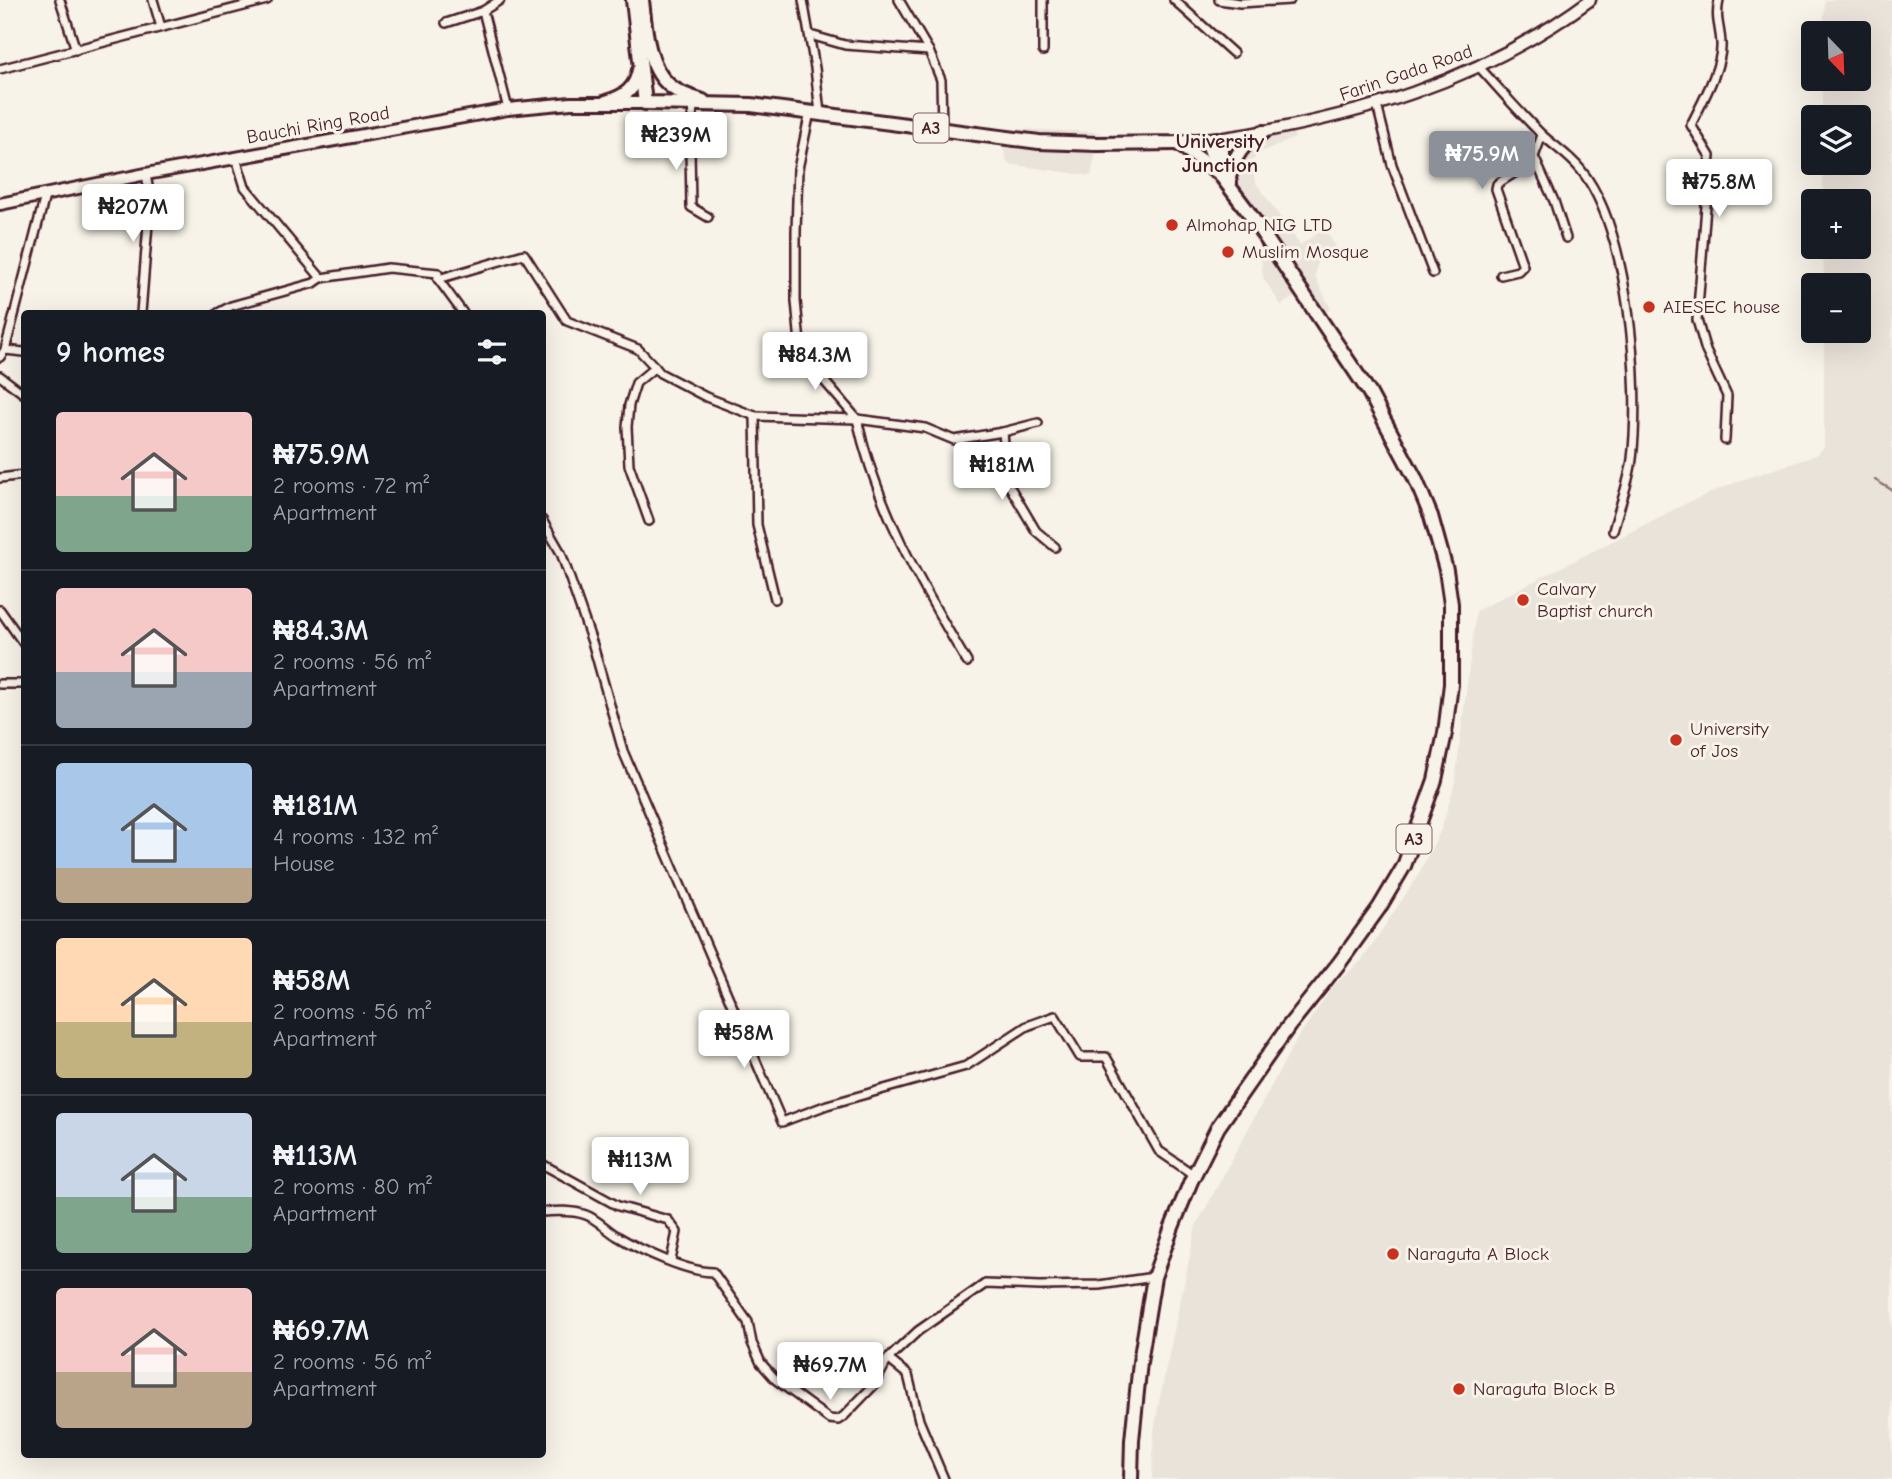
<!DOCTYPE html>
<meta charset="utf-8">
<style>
body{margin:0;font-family:"Comic Neue",sans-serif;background:#242831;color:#f1f3f6;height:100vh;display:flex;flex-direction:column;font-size:26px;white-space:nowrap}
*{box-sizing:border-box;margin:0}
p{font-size:23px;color:#9ea1a6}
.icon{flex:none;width:38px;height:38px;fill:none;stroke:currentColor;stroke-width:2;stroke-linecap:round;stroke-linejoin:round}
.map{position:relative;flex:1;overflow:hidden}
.details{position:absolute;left:21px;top:310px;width:525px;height:1148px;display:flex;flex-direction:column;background:#171b24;border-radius:7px;box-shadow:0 7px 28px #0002}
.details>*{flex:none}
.needle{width:46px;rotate:157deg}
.tools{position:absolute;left:1801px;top:21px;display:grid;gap:14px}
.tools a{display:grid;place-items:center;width:70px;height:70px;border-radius:7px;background:#171b24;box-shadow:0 7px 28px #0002;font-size:35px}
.price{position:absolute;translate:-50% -60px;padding:0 16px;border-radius:7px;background:#fff;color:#222;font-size:23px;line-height:46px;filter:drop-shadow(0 2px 4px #0008)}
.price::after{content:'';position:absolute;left:50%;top:42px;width:21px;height:16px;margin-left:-10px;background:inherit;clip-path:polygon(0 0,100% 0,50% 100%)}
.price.on{background:#8c9099;color:#fff}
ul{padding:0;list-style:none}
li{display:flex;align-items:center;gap:21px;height:175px;padding:0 35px}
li+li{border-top:2px solid #363941}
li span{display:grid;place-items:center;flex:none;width:196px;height:140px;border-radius:7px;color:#555}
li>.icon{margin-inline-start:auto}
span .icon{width:84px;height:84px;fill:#fffc;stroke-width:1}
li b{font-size:30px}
h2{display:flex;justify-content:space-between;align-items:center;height:84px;padding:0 35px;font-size:30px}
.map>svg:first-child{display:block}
.built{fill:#eae3da}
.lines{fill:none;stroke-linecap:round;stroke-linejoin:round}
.stream{stroke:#8e7275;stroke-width:2.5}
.street-casing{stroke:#4a1f2b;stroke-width:12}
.secondary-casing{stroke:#4a1f2b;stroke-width:15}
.primary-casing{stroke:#4a1f2b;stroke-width:16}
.highway-casing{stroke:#4a1f2b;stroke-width:18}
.street{stroke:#f7f3e8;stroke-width:7}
.secondary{stroke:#f7f3e8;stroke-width:10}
.primary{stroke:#f7f3e8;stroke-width:10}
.highway{stroke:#f7f3e8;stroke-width:12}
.poi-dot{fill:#c8321e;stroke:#f7f3e8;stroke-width:2.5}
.labels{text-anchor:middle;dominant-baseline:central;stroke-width:6;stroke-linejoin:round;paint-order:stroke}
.shield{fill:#f7f3e8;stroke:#7e5f64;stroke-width:2}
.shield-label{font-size:18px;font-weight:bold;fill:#4a1f2b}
.street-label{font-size:19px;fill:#4a1f2b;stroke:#f7f3e8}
.poi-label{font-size:19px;fill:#4a1f2b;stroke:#f7f3e8;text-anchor:start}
.neighbourhood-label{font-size:21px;font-weight:bold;fill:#4a1f2b;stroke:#f7f3e8}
</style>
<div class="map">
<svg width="1892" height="1479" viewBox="0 0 1892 1479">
<rect width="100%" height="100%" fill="#f7f3e8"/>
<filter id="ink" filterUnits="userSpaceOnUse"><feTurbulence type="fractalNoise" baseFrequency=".0143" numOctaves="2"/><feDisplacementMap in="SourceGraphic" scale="14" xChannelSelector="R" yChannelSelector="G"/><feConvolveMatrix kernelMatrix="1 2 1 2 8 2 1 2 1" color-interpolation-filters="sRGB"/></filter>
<g filter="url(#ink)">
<g class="built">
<path d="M1825,0h67v1479h-740l2,-47 5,-30 37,-176 100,-186 38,-55 28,-25 54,-81 25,-49 14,-48 21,-171 211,-108 54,-23 68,-22 9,-4 6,-7v-116h34v-46h-34l-1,-38h35v-46h-35v-38h35v-46h-36v-38h36v-46h-35z"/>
<path d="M996,128l104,4 -9,44 -83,-12z"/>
<path d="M1293,130l2,8 -32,13 -13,11 6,21 44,62 24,-16 12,17 -18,12 -3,19 16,32 -17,10 -16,-24 -17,10 -18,-27 -4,-37 -40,-52 -16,-15 57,-37z"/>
</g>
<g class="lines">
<path class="stream" d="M1875,480l17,10"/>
<defs>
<g id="street">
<path d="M60,0l16,50"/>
<path d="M153,0l8,27"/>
<path d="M500,0l-17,11 25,98"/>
<path d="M803,0l12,68 5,45"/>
<path d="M899,0l30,51 12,29 1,49"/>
<path d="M1043,0v51"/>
<path d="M1174,0l59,53"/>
<path d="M1219,0l21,3 50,-3"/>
<path d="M1719,0c-4,20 1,25 2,43 2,23 -20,61 -30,82l19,31 -13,164 9,31 21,45 -2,44"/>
<path d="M446,23l37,-12"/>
<path d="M810,35l35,10 84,6"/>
<path d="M1480,68c20,22 40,45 61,66 13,12 29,22 40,36 48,59 60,214 51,289 -3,24 -13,48 -19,72"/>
<path d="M0,69l267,-69"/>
<path d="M693,105l-3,44 1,58 17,10"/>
<path d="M1377,105l15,60 41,108"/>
<path d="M1534,157l20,44 12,37"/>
<path d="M236,158l9,29 76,91 67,-10 50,5v6l25,34"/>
<path d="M1501,275l17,-4 5,-5 -27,-77 1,-5 35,-22 10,-27"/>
<path d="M438,279l86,-25 43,67 71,28 17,18"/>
<path d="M141,313l9,-115 -4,-24"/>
<path d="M218,313l13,-7 83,-23 7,-5"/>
<path d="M5,350l19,2"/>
<path d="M0,357l5,-7 40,-154"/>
<path d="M0,376l24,18"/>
<path d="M1003,432l4,50 29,49 19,16"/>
<path d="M0,478l24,-3"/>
<path d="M542,520l19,33 32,92 30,106 159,371 45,-17 139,-39 61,-40 28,-10 25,41h26l53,94 35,24"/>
<path d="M649,521l-20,-56 -2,-38 2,-22 7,-22 19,-16 5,6 46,24 49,19"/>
<path d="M775,599l-18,-74 -2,-109 102,3 -56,-65 -5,-53v-69l2,-63 12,-57"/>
<path d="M0,610l24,34"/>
<path d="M967,662c-46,-77 -91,-156 -110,-243l68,9 29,12 49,-8 35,-9"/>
<path d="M0,684h24"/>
<path d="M542,1164l76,42 50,14 9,12 -6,28"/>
<path d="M542,1212c14,-1 31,-2 44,3 11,4 21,15 31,21 23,14 70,36 96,36l35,50 4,21 9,20 15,17 53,39 9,1 6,-4 30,-31 14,-26 30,-28 67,-47 55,2 59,-1 55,-8"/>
<path d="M888,1359l20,16 11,45 25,59"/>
</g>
<path id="secondary" d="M1218,139c134,-20 262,-57 372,-139"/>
<path id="primary" d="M0,204l146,-30 362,-65 63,-6h74"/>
<g id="highway">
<path d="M633,0l12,103 106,2 288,37 58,2 80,-1 41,-4 12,44"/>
<path d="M642,0c3,26 5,66 26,84 9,9 23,13 35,17"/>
<path d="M606,102c18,-5 30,-13 33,-32"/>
<path d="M1207,141l12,32"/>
<path d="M1229,178c5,-22 14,-35 34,-46"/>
<path d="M1131,1479l1,-39 8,-78 14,-85 18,-50 19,-46 27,-54 70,-100 52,-65 39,-54 25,-42 31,-86 10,-47 6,-49v-80l-5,-34 -15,-54 -16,-38 -46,-86 -122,-182 -28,-37 -42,-30"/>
</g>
</defs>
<use href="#street" class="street-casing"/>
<use href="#secondary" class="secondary-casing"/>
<use href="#primary" class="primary-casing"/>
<use href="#highway" class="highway-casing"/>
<use href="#street" class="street"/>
<use href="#secondary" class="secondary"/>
<use href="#primary" class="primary"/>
<use href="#highway" class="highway"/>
</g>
</g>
<g class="poi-dot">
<circle cx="1172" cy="225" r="7"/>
<circle cx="1228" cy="252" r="7"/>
<circle cx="1649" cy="307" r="7"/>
<circle cx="1523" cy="600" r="7"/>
<circle cx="1676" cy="740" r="7"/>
<circle cx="1393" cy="1254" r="7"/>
<circle cx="1459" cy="1389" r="7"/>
</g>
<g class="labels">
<g class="shield">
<rect x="913.5" y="113.5" width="35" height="29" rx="5"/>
<rect x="1396.5" y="824.5" width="35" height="29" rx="5"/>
</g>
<g class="shield-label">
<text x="931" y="128">A3</text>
<text x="1414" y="839">A3</text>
</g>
<g class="street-label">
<text transform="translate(1406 73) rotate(-19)">Farin Gada Road</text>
<text transform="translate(318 125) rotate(-10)">Bauchi Ring Road</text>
</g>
<g class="poi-label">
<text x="1186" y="225">Almohap NIG LTD</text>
<text x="1242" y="252">Muslim Mosque</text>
<text x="1663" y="307">AIESEC house</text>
<text x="1537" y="589">Calvary<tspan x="1537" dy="22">Baptist church</tspan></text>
<text x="1690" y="729">University<tspan x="1690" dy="22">of Jos</tspan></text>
<text x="1407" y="1254">Naraguta A Block</text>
<text x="1473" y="1389">Naraguta Block B</text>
</g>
<g class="neighbourhood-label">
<text x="1220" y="141">University<tspan x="1220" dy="24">Junction</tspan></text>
</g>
</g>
</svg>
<div class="tools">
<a><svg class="needle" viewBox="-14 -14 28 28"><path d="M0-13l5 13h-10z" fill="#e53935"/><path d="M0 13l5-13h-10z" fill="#9ea1a6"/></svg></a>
<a><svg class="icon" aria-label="layers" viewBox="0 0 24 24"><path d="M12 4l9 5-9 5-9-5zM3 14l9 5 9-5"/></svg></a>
<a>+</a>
<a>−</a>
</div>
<b class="price" style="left:676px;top:172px">₦239M</b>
<b class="price on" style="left:1482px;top:191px">₦75.9M</b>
<b class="price" style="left:1719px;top:219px">₦75.8M</b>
<b class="price" style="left:133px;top:244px">₦207M</b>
<b class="price" style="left:815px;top:392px">₦84.3M</b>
<b class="price" style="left:1002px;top:502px">₦181M</b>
<b class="price" style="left:744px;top:1070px">₦58M</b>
<b class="price" style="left:640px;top:1197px">₦113M</b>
<b class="price" style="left:830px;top:1402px">₦69.7M</b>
<section class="details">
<h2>9 homes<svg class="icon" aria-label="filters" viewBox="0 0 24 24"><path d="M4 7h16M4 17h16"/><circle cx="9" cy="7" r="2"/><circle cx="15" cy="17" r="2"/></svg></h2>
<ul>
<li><span style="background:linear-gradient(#f6c9c9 60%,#7fa58c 0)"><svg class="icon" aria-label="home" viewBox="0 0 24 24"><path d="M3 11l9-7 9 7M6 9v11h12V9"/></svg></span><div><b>₦75.9M</b><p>2 rooms · 72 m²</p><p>Apartment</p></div></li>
<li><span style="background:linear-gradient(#f6c9c9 60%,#9aa5b1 0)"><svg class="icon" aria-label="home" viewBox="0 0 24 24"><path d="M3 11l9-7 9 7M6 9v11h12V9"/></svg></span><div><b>₦84.3M</b><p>2 rooms · 56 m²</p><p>Apartment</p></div></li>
<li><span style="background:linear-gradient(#a9c7e8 75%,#b9a48a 0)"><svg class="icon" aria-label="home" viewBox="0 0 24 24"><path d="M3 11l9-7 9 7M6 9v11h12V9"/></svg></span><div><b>₦181M</b><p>4 rooms · 132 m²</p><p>House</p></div></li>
<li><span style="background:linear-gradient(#ffd9b3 60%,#c2b280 0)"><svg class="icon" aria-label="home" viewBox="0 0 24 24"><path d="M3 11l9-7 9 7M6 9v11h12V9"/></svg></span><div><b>₦58M</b><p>2 rooms · 56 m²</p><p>Apartment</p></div></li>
<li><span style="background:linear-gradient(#c9d6e8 60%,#7fa58c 0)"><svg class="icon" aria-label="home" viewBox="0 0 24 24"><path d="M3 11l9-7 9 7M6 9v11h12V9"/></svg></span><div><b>₦113M</b><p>2 rooms · 80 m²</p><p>Apartment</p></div></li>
<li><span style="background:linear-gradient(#f6c9c9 60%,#b9a48a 0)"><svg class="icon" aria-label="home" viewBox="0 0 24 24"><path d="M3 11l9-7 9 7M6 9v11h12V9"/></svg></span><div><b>₦69.7M</b><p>2 rooms · 56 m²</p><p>Apartment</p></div></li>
</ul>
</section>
</div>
